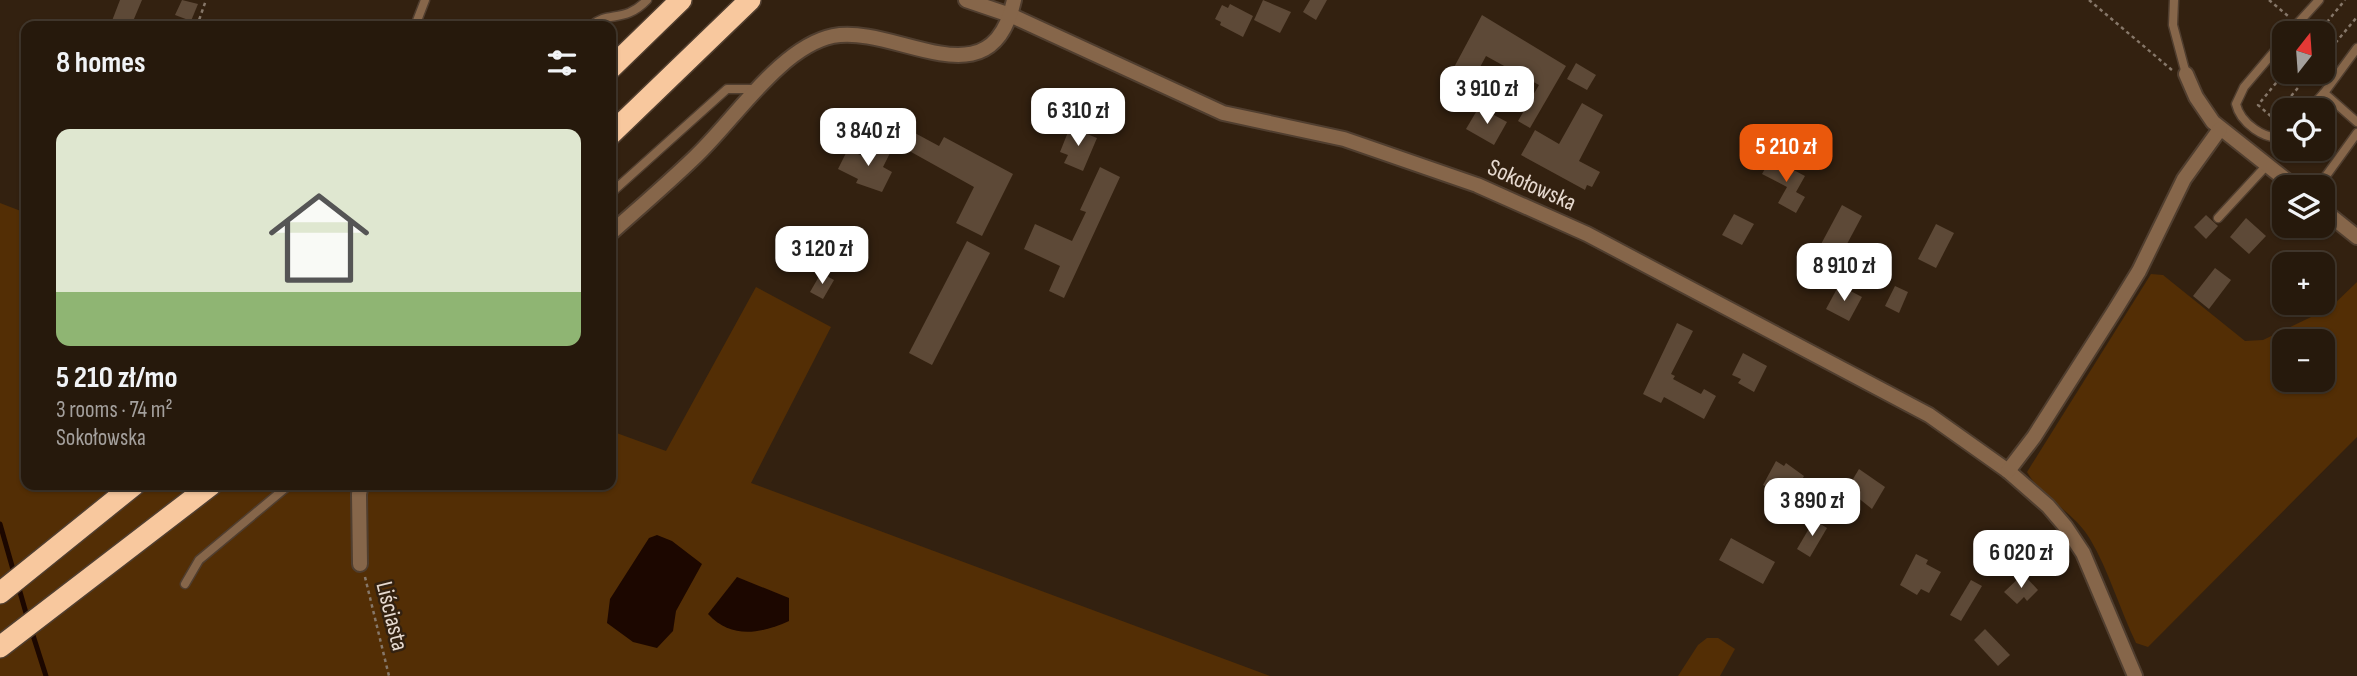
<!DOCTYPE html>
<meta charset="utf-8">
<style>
body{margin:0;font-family:"Sofia Sans Condensed",sans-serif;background:#32261a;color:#f1f3f6;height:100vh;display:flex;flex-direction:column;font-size:26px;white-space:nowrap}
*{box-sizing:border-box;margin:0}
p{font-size:23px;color:#a4a09d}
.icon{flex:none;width:38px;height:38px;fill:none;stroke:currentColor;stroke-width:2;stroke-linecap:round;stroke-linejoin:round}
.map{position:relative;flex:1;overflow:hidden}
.side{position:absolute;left:21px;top:21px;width:595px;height:469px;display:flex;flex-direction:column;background:#26190c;border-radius:14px;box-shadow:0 2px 5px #0004,0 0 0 2px #42382d}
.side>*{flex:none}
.needle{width:46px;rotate:17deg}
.tools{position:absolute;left:2272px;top:21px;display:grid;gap:14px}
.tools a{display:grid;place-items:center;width:63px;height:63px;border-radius:14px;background:#26190c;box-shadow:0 2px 5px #0004,0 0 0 2px #42382d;font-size:35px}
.price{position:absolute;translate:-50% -60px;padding:0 16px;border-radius:14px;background:#fff;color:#222;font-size:23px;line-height:46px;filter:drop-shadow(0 2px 4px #0008)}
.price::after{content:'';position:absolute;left:50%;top:42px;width:21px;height:16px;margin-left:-10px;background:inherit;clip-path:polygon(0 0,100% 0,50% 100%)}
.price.active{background:#ea580c;color:#fff}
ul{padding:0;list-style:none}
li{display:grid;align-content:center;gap:14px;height:371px;padding:0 35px}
li span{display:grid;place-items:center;height:217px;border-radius:14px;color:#555}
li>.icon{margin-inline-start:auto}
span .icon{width:126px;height:126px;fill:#fffc;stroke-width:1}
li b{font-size:30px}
h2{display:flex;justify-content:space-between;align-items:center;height:84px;padding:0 35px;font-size:30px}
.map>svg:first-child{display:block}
.green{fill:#532e05;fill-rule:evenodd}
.water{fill:#1c0700}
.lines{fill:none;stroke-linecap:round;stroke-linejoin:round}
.stream{stroke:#1c0700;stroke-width:5}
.building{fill:#5d4937}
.service-casing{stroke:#503e2f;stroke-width:11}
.minor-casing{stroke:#503e2f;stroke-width:18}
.motorway-casing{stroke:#503e2f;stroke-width:24}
.path{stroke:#867769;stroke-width:2.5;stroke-dasharray:3.5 3.5;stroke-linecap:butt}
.service{stroke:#86664a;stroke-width:8}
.minor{stroke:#86664a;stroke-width:14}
.motorway{stroke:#f8c89e;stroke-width:21}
.labels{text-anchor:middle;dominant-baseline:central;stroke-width:5;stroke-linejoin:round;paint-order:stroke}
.street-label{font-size:24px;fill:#e6d9cf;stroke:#332110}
</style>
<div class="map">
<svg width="2357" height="676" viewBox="0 0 2357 676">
<rect width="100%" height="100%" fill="#332110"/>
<g class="green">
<path d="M0,203l26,10v272h585v-54l55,20 90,-164 75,40 -80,156 519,193h-1270z"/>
<path d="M2151,274l12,1 82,66 18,-1 67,-32 27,-26v155l-209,210 -12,-4c-16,-33 -27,-72 -46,-104 -16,-27 -48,-41 -63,-67zM2284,341h38v39h-38z"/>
<path d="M1707,638h11l17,11 -15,27h-42l20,-31z"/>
</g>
<g class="water">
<path d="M657,535l15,6 30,23 -26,47 -3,20 -16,17 -24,-6 -26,-19 3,-24 39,-61z"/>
<path d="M737,577l52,21v23c-29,13 -58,18 -81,-7z"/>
</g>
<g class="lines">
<g class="stream">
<path d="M0,524l14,49"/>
<path d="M18,585l10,35"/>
<path d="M31,629l15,47"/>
</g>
</g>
<g class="building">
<path d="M120,0h22l-11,26h-21z"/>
<path d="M182,0l16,4 -7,17 -16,-6z"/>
<path d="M1263,0l28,12 -11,21 -26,-13z"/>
<path d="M1310,0h17l-11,20 -13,-8z"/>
<path d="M1230,4l23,12 -10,21 -23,-12 1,-3 -6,-3 7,-14 6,3z"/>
<path d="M1482,15l84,51 -36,62 -12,-7 21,-36 -53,-29 -15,28 -20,-11z"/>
<path d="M1576,63l20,12 -9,15 -20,-11z"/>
<path d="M1582,103l21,12 -24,46 21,11 -8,15 -5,-2 -2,5 -64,-35 14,-25 24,14z"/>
<path d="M1479,107l28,15 -13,23 -28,-16z"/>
<path d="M1070,127l27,11 -14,33 -19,-8 4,-8 -8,-3z"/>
<path d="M913,132l26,14 5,-9 69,37 -31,62 -26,-13 18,-36 -70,-39z"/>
<path d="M875,145l15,8 -7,14 9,5 -10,20 -26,-9 2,-4 -20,-10 10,-20 20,10z"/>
<path d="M1771,158l34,18 -9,16 9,5 -9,16 -18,-10 9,-16 -25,-13z"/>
<path d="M1100,167l20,10 -56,121 -15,-7 11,-25 -36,-17 11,-25 37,17 14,-29 -6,-2z"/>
<path d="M1842,205l20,11 -37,69 -20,-11z"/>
<path d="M1734,214l20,10 -12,21 -20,-10z"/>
<path d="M2206,215l12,11 -12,13 -12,-12z"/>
<path d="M2246,218l20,18 -17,18 -19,-17z"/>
<path d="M1936,224l18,9 -18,35 -18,-9z"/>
<path d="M967,241l23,12 -58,112 -23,-12z"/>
<path d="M2215,268l16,12 -22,29 -16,-13z"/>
<path d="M821,273l13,7 -11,19 -13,-7z"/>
<path d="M1839,285l23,12 -13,24 -23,-12z"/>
<path d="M1895,286l13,6 -9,21 -14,-7z"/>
<path d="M1677,323l16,8 -22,43 4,2 -2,3 28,15 3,-5 12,7 -12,23 -40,-22 -3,6 -18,-9z"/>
<path d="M1743,353l24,13 -13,26 -16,-9 3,-4 -9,-4z"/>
<path d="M1776,461l8,5 2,-3 18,13 -13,24 -28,-15z"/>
<path d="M1859,469l26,18 -13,22 -25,-20z"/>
<path d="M1814,520l13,8 -17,29 -13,-8z"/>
<path d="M1731,538l44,24 -12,22 -44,-24z"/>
<path d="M1916,554l12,6 -2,4 15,8 -12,21 -8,-4 -4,6 -17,-10z"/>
<path d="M2023,574l15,16 -11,11 -3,-4 -7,7 -13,-12z"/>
<path d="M1971,580l11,6 -21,35 -11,-6z"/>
<path d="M1985,629l25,26 -12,11 -24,-26z"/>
</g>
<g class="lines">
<defs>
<g id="service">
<path d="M2174,0l-1,25 13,49"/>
<path d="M415,26l10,-26"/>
<path d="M591,26c17,-16 33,-2 56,-26"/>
<path d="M2289,33l30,-33"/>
<path d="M2284,40l-40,47 -8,17c4,18 29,38 48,32"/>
<path d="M2324,93l33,-45"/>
<path d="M2309,110l15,-17 33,29"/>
<path d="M2318,187l39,-54"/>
<path d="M611,193l116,-104h30"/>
<path d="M2218,218l49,-53"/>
<path d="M185,584l14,-24 90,-75"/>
</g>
<g id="minor">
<path d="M966,0l44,15 213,98 121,26 133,46 110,49 342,181 79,56 40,35 17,20 18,27 52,123"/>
<path d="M2186,74l10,23 17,25 82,65"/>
<path d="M2322,209l35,28"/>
<path d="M611,233c28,-25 56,-49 83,-75 39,-36 86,-111 139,-122 65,-12 158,70 181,-36"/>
<path d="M2008,471l26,-34 81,-127 24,-39 45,-92 36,-50"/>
<path d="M360,564l-1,-70 2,-9"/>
</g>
<g id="motorway">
<path d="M611,68l70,-68"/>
<path d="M611,134l139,-134"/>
<path d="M0,593l134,-108"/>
<path d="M0,647l211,-162"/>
</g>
</defs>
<use href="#service" class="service-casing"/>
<use href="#minor" class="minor-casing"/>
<use href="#motorway" class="motorway-casing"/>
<g class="path">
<path d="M2089,0l83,70"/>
<path d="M2269,0l19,16"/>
<path d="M197,26l9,-26"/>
<path d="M2318,33l27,-33"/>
<path d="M2322,59l35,-42"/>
<path d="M2285,72l-27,33 15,13 38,-46"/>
<path d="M365,577l24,99"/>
</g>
<use href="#service" class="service"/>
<use href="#minor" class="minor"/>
<use href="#motorway" class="motorway"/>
</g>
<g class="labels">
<g class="street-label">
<text transform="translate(1532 185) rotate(24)">Sokołowska</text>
<text transform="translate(392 616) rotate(76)">Liściasta</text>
</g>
</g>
</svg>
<div class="tools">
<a><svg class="needle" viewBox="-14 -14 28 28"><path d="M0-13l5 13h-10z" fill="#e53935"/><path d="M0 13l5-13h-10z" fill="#a4a09d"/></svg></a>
<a><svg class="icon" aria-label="locate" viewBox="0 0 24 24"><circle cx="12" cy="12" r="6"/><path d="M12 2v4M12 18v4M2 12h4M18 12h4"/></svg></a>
<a><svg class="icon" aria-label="layers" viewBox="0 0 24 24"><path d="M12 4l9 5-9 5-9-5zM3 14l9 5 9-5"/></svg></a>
<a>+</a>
<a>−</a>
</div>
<b class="price" style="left:1487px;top:126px">3 910 zł</b>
<b class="price" style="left:1078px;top:148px">6 310 zł</b>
<b class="price" style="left:868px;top:168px">3 840 zł</b>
<b class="price active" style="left:1786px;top:184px">5 210 zł</b>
<b class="price" style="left:822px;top:286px">3 120 zł</b>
<b class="price" style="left:1844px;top:303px">8 910 zł</b>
<b class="price" style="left:1812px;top:538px">3 890 zł</b>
<b class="price" style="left:2021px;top:590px">6 020 zł</b>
<section class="side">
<h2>8 homes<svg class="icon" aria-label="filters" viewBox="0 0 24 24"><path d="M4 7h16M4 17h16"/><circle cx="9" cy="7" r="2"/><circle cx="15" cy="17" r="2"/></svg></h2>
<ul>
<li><span style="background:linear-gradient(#dfe7d0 75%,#8fb573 0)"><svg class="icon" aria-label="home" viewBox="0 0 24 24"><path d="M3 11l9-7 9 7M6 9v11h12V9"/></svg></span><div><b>5 210 zł/mo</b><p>3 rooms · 74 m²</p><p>Sokołowska</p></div></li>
</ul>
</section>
</div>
